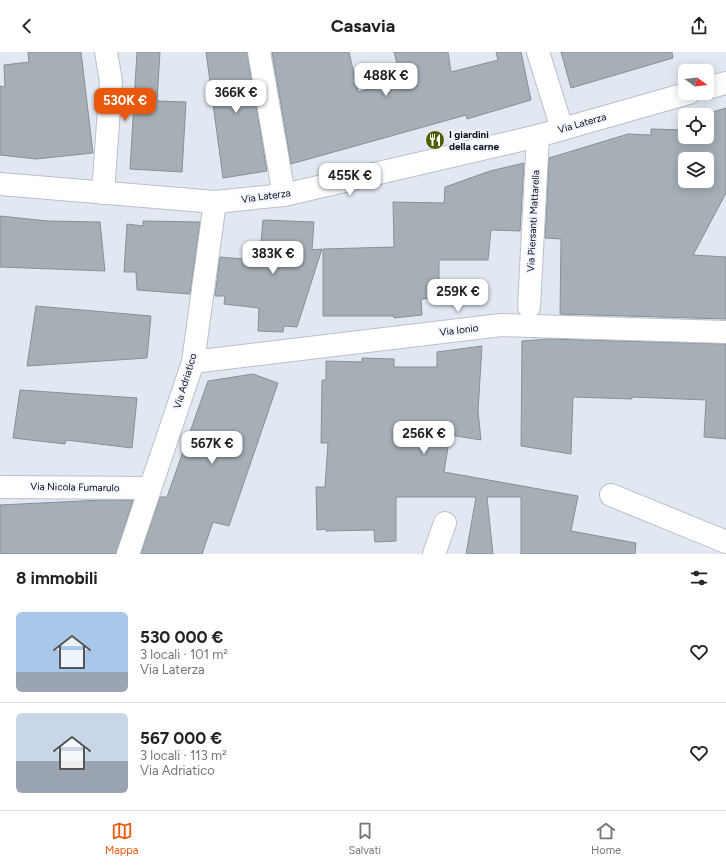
<!DOCTYPE html>
<html lang="it">
<meta charset="utf-8">
<style>
body{margin:0;font-family:Figtree,sans-serif;background:#f2f2f2;color:#222;height:100vh;display:flex;flex-direction:column;font-size:15px;white-space:nowrap}
*{box-sizing:border-box;margin:0}
p{font-size:13px;color:#767676}
.icon{flex:none;width:22px;height:22px;fill:none;stroke:currentColor;stroke-width:2;stroke-linecap:round;stroke-linejoin:round}
.map{position:relative;height:502px;overflow:hidden}
.panel{display:flex;flex-direction:column;background:#fff;flex:1}
.panel>*{flex:none}
.needle{width:26px;rotate:105deg}
.controls{position:absolute;left:678px;top:12px;display:grid;gap:8px}
.controls a{display:grid;place-items:center;width:36px;height:36px;border-radius:6px;background:#fff;box-shadow:0 2px 10px #0003;font-size:20px}
.price{position:absolute;translate:-50% -34px;padding:0 9px;border-radius:8px;background:#fff;color:#222;font-size:13px;line-height:26px;filter:drop-shadow(0 1px 2px #0008)}
.price::after{content:'';position:absolute;left:50%;top:24px;width:12px;height:9px;margin-left:-6px;background:inherit;clip-path:polygon(0 0,100% 0,50% 100%)}
.price.current{background:#ea580c;color:#fff}
ul{padding:0;list-style:none}
li{display:flex;align-items:center;gap:12px;height:100px;padding:0 16px}
li+li{border-top:1px solid #e0e0e0}
li span{display:grid;place-items:center;flex:none;width:112px;height:80px;border-radius:6px;color:#555}
li>.icon{margin-inline-start:auto}
span .icon{width:48px;height:48px;fill:#fffc;stroke-width:1}
li b{font-size:17px}
h2{display:flex;justify-content:space-between;align-items:center;height:48px;padding:0 16px;font-size:17px}
header{display:flex;justify-content:space-between;align-items:center;height:52px;padding:0 16px;background:#fff;font-size:18px;font-weight:700}
.dock{display:flex;justify-content:space-around;align-items:center;height:56px;border-top:1px solid #e0e0e0;background:#fff;font-size:11px;color:#767676}
.dock a{display:grid;justify-items:center;gap:2px}
.dock .current{color:#ea580c}
.map>svg:first-child{display:block}
.building{fill:#a5afb5;stroke:#869096;fill-rule:evenodd}
.lines{fill:none;stroke-linecap:round;stroke-linejoin:round}
.street-casing{stroke:#babfc9;stroke-width:24}
.secondary-casing{stroke:#babfc9;stroke-width:24}
.street{stroke:#fff;stroke-width:22}
.secondary{stroke:#fff;stroke-width:22}
.labels{text-anchor:middle;dominant-baseline:central;stroke-width:4;stroke-linejoin:round;paint-order:stroke}
.street-label{font-size:10px;fill:#0a0c0f;stroke:#f1f5fd}
.poi-label{font-size:10px;font-weight:bold;fill:#0a0c0f;stroke:#f1f5fd;text-anchor:start}
</style>
<header><svg class="icon" aria-label="back" viewBox="0 0 24 24"><path d="M15 5l-7 7 7 7"/></svg>Casavia<svg class="icon" aria-label="share" viewBox="0 0 24 24"><path d="M12 15V3M7 8l5-5 5 5M5 13v7h14v-7"/></svg></header>
<div class="map">
<svg width="726" height="502" viewBox="0 0 726 502">
<rect width="100%" height="100%" fill="#e2e8f2"/>
<g class="building">
<path d="M28,0h53l12,101 -57,6 -36,-4v-69l5,1 -1,-22 25,-3z"/>
<path d="M137,0h23l-3,49 29,1 -4,70 -52,-3z"/>
<path d="M206,0h41l20,119 -44,7z"/>
<path d="M272,0h77l9,40 43,-12 -7,-28h54l3,20 47,-12 -2,-8h25l10,48 -64,19 -1,-4 -175,49z"/>
<path d="M561,0h111l1,6 -102,30z"/>
<path d="M726,56v85l-33,62 33,2v62l-166,-5 1,-75 -16,-1 4,-80 79,-24 23,1v-6l34,1v7h22v-22h-5zM685,107h22v22h-22z"/>
<path d="M524,111l-4,68 -29,-1 -3,30h-49v31l-3,1 1,6 -16,1 1,16 -28,3v-2h-71v-67l71,-2 -1,-45 51,1 1,-16 45,-16z"/>
<path d="M0,164l48,5 52,1 5,49 -105,-4z"/>
<path d="M263,168l51,2 -2,28 10,-1 -25,78 -13,-1 -1,6 -25,-1 1,-23 -35,-4 1,-8h-10l5,-39 34,3 1,-17h6z"/>
<path d="M143,169l57,1 -10,72 -53,-4 -1,-18h-12l3,-48 16,2z"/>
<path d="M36,254l115,10 -4,42 -120,8z"/>
<path d="M550,287l176,5v95l-22,-2 2,-37 -74,-3v2l-59,-2 -2,57 -50,-8 1,-105z"/>
<path d="M482,294l-4,65 3,29 -31,-5 -6,37 134,24 -7,35 65,12 -1,11h-114v-57h-34l6,57h-27l10,-57h-80v44l-21,1 -1,-12 -48,1v-2l-9,1 -1,-43h9l3,-44h-7l1,-63h4v-19l36,1v-4l32,1v8h43v-15z"/>
<path d="M253,322l25,9 -49,143 -16,-4 -11,32h-61l19,-57h7l41,-116z"/>
<path d="M20,338l117,8 -5,50 -66,-8 -1,4 -52,-6z"/>
<path d="M102,448h31l-17,54h-116v-49z"/>
</g>
<g class="lines">
<defs>
<g id="street">
<path d="M259,0l25,143"/>
<path d="M538,0l24,77"/>
<path d="M103,141l8,-112 -5,-29"/>
<path d="M529,255l9,-171"/>
<path d="M193,310l308,-37 225,7"/>
<path d="M0,435l150,1"/>
<path d="M611,443l115,47"/>
<path d="M128,502l65,-192 22,-160"/>
<path d="M434,502l11,-31"/>
</g>
<g id="secondary">
<path d="M707,36l19,-5"/>
<path d="M0,132l215,18 69,-7 254,-59 151,-43"/>
</g>
</defs>
<use href="#street" class="street-casing"/>
<use href="#secondary" class="secondary-casing"/>
<use href="#street" class="street"/>
<use href="#secondary" class="secondary"/>
</g>
<defs>
<symbol id="restaurant-disc" viewBox="-11 -11 22 22"><circle r="9.5" fill="#4c5f05" stroke="#f1f5fd"/><path d="M-5-6h1v4h1v-4h1v4h1v-4h1v5L-1.5 .5V6h-2V.5L-5-1ZM5-6V6H3V1.5H1.5Q1.5-4 5-6Z" fill="#fff"/></symbol>
</defs>
<g fill-rule="evenodd">
<use href="#restaurant-disc" x="424" y="77" width="22" height="22"/>
</g>
<g class="labels">
<g class="street-label">
<text transform="translate(582 71) rotate(-16)">Via Laterza</text>
<text transform="translate(266 144) rotate(-8)">Via Laterza</text>
<text transform="translate(533 169) rotate(-87)">Via Piersanti Mattarella</text>
<text transform="translate(459 278) rotate(-7)">Via Ionio</text>
<text transform="translate(185 329) rotate(-73)">Via Adriatico</text>
<text transform="translate(75 435) rotate(1)">Via Nicola Fumarulo</text>
</g>
<g class="poi-label">
<text x="449" y="82">I giardini<tspan x="449" dy="12">della carne</tspan></text>
</g>
</g>
</svg>
<div class="controls">
<a><svg class="needle" viewBox="-14 -14 28 28"><path d="M0-13l5 13h-10z" fill="#e53935"/><path d="M0 13l5-13h-10z" fill="#767676"/></svg></a>
<a><svg class="icon" aria-label="locate" viewBox="0 0 24 24"><circle cx="12" cy="12" r="6"/><path d="M12 2v4M12 18v4M2 12h4M18 12h4"/></svg></a>
<a><svg class="icon" aria-label="layers" viewBox="0 0 24 24"><path d="M12 4l9 5-9 5-9-5zM3 14l9 5 9-5"/></svg></a>
</div>
<b class="price" style="left:386px;top:45px">488K €</b>
<b class="price" style="left:236px;top:62px">366K €</b>
<b class="price current" style="left:125px;top:70px">530K €</b>
<b class="price" style="left:350px;top:145px">455K €</b>
<b class="price" style="left:273px;top:223px">383K €</b>
<b class="price" style="left:458px;top:261px">259K €</b>
<b class="price" style="left:424px;top:403px">256K €</b>
<b class="price" style="left:212px;top:413px">567K €</b>
</div>
<section class="panel">
<h2>8 immobili<svg class="icon" aria-label="filters" viewBox="0 0 24 24"><path d="M4 7h16M4 17h16"/><circle cx="9" cy="7" r="2"/><circle cx="15" cy="17" r="2"/></svg></h2>
<ul>
<li><span style="background:linear-gradient(#a9c7e8 75%,#9aa5b1 0)"><svg class="icon" aria-label="home" viewBox="0 0 24 24"><path d="M3 11l9-7 9 7M6 9v11h12V9"/></svg></span><div><b>530 000 €</b><p>3 locali · 101 m²</p><p>Via Laterza</p></div><svg class="icon" aria-label="heart" viewBox="0 0 24 24"><path d="M12 20l-8-8c-3-5 5-10 8-4 3-6 11-1 8 4z"/></svg></li>
<li><span style="background:linear-gradient(#c9d6e8 60%,#9aa5b1 0)"><svg class="icon" aria-label="home" viewBox="0 0 24 24"><path d="M3 11l9-7 9 7M6 9v11h12V9"/></svg></span><div><b>567 000 €</b><p>3 locali · 113 m²</p><p>Via Adriatico</p></div><svg class="icon" aria-label="heart" viewBox="0 0 24 24"><path d="M12 20l-8-8c-3-5 5-10 8-4 3-6 11-1 8 4z"/></svg></li>
</ul>
</section>
<nav class="dock">
<a class="current"><svg class="icon" aria-label="map" viewBox="0 0 24 24"><path d="M3 6l6-2 6 2 6-2v14l-6 2-6-2-6 2zM9 4v14M15 6v14"/></svg>Mappa</a>
<a><svg class="icon" aria-label="saved" viewBox="0 0 24 24"><path d="M7 4h10v16l-5-4-5 4z"/></svg>Salvati</a>
<a><svg class="icon" aria-label="home" viewBox="0 0 24 24"><path d="M3 11l9-7 9 7M6 9v11h12V9"/></svg>Home</a>
</nav>
